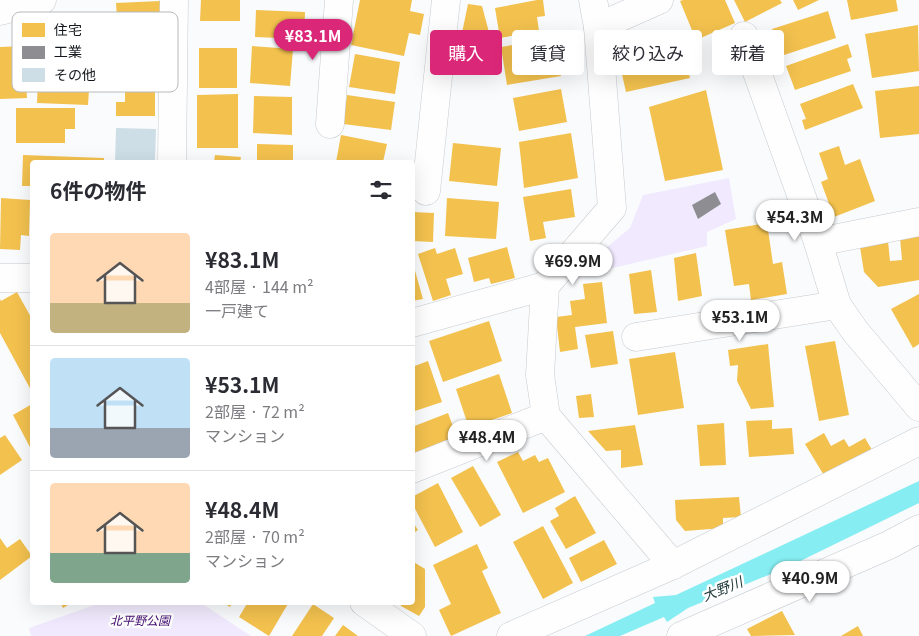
<!DOCTYPE html>
<html lang="ja">
<meta charset="utf-8">
<style>
body{margin:0;font-family:Georgia,"Noto Sans JP",serif;background:#f7f7f7;color:#2b2b33;height:100vh;display:flex;flex-direction:column;font-size:19px;white-space:nowrap}
*{box-sizing:border-box;margin:0}
p{font-size:16px;color:#7c7c81}
.icon{flex:none;width:28px;height:28px;fill:none;stroke:currentColor;stroke-width:2;stroke-linecap:round;stroke-linejoin:round}
.map{position:relative;flex:1;overflow:hidden}
.details{position:absolute;left:30px;top:160px;width:385px;height:445px;display:flex;flex-direction:column;background:#fff;border-radius:5px;box-shadow:0 5px 20px #0002}
.details>*{flex:none}
.guide{position:absolute;left:430px;top:30px;width:414px;height:45px;display:flex;gap:10px}
.price{position:absolute;translate:-50% -42px;padding:0 11px;border-radius:18px;background:#fff;color:#222;font-size:16px;line-height:32px;filter:drop-shadow(0 1px 2px #0008)}
.price::after{content:'';position:absolute;left:50%;top:30px;width:15px;height:11px;margin-left:-8px;background:inherit;clip-path:polygon(0 0,100% 0,50% 100%)}
.price.on{background:#db2777;color:#fff}
ul{padding:0;list-style:none}
li{display:flex;align-items:center;gap:15px;height:125px;padding:0 20px}
li+li{border-top:1px solid #e1e1e2}
li span{display:grid;place-items:center;flex:none;width:140px;height:100px;border-radius:5px;color:#555}
li>.icon{margin-inline-start:auto}
span .icon{width:60px;height:60px;fill:#fffc;stroke-width:1}
li b{font-size:21px}
h2{display:flex;justify-content:space-between;align-items:center;height:60px;padding:0 20px;font-size:21px}
.tag{padding:0 18px;border-radius:5px;background:#fff;box-shadow:0 5px 20px #0002;font-size:18px;line-height:45px}
.tag.on{background:#db2777;color:#fff}
.map>svg:first-child{display:block}
.green{fill:#f1eafe}
.water{fill:#86edf2}
.homes{fill:#f2c14e}
.industry{fill:#8d8d92}
.building{fill:#cddee6}
.lines{fill:none;stroke-linecap:round;stroke-linejoin:round}
.minor-casing{stroke:#c7cacd;stroke-width:29}
.minor{stroke:#fefeff;stroke-width:28}
.labels{text-anchor:middle;dominant-baseline:central;stroke-width:5;stroke-linejoin:round;paint-order:stroke}
.park-label{font-size:12px;font-style:italic;fill:#420a6f;stroke:#fff}
.water-label{font-size:14px;font-style:italic;fill:#1c3536;stroke:#fff}
.key{fill:#fff;stroke:#b8babb;stroke-width:1}
.key-label{font-size:14px;fill:#14181c}
</style>
<div class="map">
<svg width="919" height="636" viewBox="0 0 919 636">
<rect width="100%" height="100%" fill="#fafbfd"/>
<g class="green">
<path d="M729,178l7,41 -29,13v14l-94,22 -24,-6 41,-34 13,-33z"/>
<path d="M201,603l50,33h-220l-2,-8 71,-25z"/>
</g>
<path class="water" d="M919,481v22l-131,64 -100,41 -21,14 -3,-5 -44,19h-35l70,-33 -2,-6 23,-2z"/>
<g class="homes">
<path d="M201,0h39v21h-40z"/>
<path d="M360,0h52l-2,11 14,3 -4,21 -11,-2 -5,23 -53,-11z"/>
<path d="M537,0h6l2,16 -8,1 2,14 -39,7 -5,-30z"/>
<path d="M683,0h42l10,23 -39,17 -16,-39z"/>
<path d="M734,0h46l2,3 -37,19z"/>
<path d="M793,0h26l-21,10z"/>
<path d="M847,0h49l2,11 -47,9z"/>
<path d="M160,1l2,40h-10l1,21 -33,2 -4,-61z"/>
<path d="M468,4l14,2 8,30 -28,-3z"/>
<path d="M256,10l49,2 -1,27 -49,-2z"/>
<path d="M828,11l8,27 -55,18 -9,-27z"/>
<path d="M918,25l1,46 -47,7 -7,-44z"/>
<path d="M40,31l53,2 -1,30h11l-1,27 -13,-1 -1,16 -51,-2z"/>
<path d="M554,38l7,38 -54,9 -6,-38z"/>
<path d="M681,38l9,40 -64,14 -9,-40z"/>
<path d="M848,44l4,13 -5,2 4,12 -56,19 -9,-24z"/>
<path d="M24,46l3,52 -27,1v-52z"/>
<path d="M252,46l41,3 -3,37 -40,-3z"/>
<rect x="199" y="48" width="38" height="40"/>
<path d="M355,54l45,8 -5,32 -46,-7z"/>
<path d="M155,82v34h-39v-14h9v-19z"/>
<path d="M853,84l10,24 -58,22 -3,-10 4,-1 -6,-15z"/>
<path d="M919,86v48l-39,4 -5,-47z"/>
<path d="M561,89l6,33 -48,9 -6,-33z"/>
<path d="M706,90l17,80 -58,11 -16,-74z"/>
<path d="M238,94v54h-41v-53z"/>
<path d="M347,95l48,7 -4,28 -48,-6z"/>
<path d="M254,96l38,1v38l-39,-2z"/>
<path d="M16,108h59v21h-10v14h-49z"/>
<path d="M571,133l7,45 -54,10 -5,-46z"/>
<path d="M341,135l46,9 -4,18h-47z"/>
<path d="M453,143l48,5 -4,38 -48,-5z"/>
<path d="M257,144l36,1v17h-36z"/>
<path d="M839,146l6,19 15,-6 15,42 -41,16 -13,-35 7,-3 -9,-26z"/>
<path d="M23,155l81,3v4h-72v24h-10z"/>
<path d="M215,155l26,2 -1,5h-26z"/>
<path d="M571,189l4,28 -32,5 3,16 -16,3 -7,-44z"/>
<path d="M1,198l29,2 -1,36 -8,-1 -1,15 -20,-1z"/>
<path d="M447,198l52,4 -3,37 -51,-3z"/>
<path d="M412,212l22,1 -1,29 -21,-1z"/>
<path d="M767,223l6,41 9,-2 5,32 -36,6 -2,-16 -15,2 -9,-56z"/>
<path d="M919,234v46l-41,7 -14,-15 -4,-25 28,-6 2,20 12,-1 -2,-22z"/>
<path d="M507,247l8,31 -24,6 -2,-6 -15,4 -6,-24z"/>
<path d="M435,248l2,6 18,-6 8,26 -17,5 5,16 -18,6 -15,-47z"/>
<path d="M696,253l6,43 -24,5 -4,-43z"/>
<path d="M412,260l11,39 -11,2z"/>
<path d="M651,270l6,42 -23,2 -5,-40z"/>
<path d="M602,282l5,41 -32,4 3,22 -18,3 -4,-35 16,-2 -2,-14 15,-2 -2,-15z"/>
<path d="M17,292l15,27v73l-32,-59v-34l1,2z"/>
<path d="M919,294v50l-6,4 -22,-39z"/>
<path d="M489,321l13,40 -59,21 -14,-41z"/>
<path d="M613,331l5,33 -27,4 -6,-33z"/>
<path d="M835,341l14,74 -30,6 -14,-75z"/>
<path d="M768,344l6,63 -23,2 -14,-28 1,-16 -8,1 -2,-16z"/>
<path d="M675,352l9,56 -46,7 -9,-56z"/>
<path d="M428,361l14,41 -30,10v-45z"/>
<path d="M499,374l13,39 -43,15 -13,-39z"/>
<path d="M591,394l3,23 -15,1 -3,-22z"/>
<path d="M32,404v47l-19,-36z"/>
<path d="M448,413l9,24 -45,17v-27z"/>
<path d="M772,420v9l20,-1 2,26 -45,3 -3,-36z"/>
<path d="M724,423l2,42 -26,1 -3,-41z"/>
<path d="M635,425l8,40 -22,3v-18l-15,1 -18,-20z"/>
<path d="M824,433l7,13 13,-7 5,8 16,-9 7,12 -47,27 -20,-33z"/>
<path d="M5,435l17,25 -22,15v-37z"/>
<path d="M518,452l5,9 12,-6 4,7 9,-4 17,34 -42,21 -26,-51z"/>
<path d="M473,466l28,49 -21,12 -29,-49z"/>
<path d="M438,483l25,49 -28,15 -23,-44v-6z"/>
<path d="M575,496l21,37 -30,16 -16,-28 9,-5 -4,-8z"/>
<path d="M739,497l2,20 -18,1v10l-38,3 -9,-11 -1,-20z"/>
<path d="M412,521l6,9 -6,4z"/>
<path d="M543,526l30,57 -30,16 -30,-57z"/>
<path d="M0,538l7,10 13,-9 12,17 -32,24z"/>
<path d="M604,540l13,24 -36,18 -12,-24z"/>
<path d="M477,544l11,24 -6,3 19,42 -50,23 -12,-26 12,-6 -18,-39z"/>
<path d="M412,561l13,8v38l-6,9 -18,-10 -1,-4h12z"/>
<path d="M60,602h13l-10,6z"/>
<path d="M222,602h11l-3,5z"/>
<path d="M248,602h41l-20,34 -30,-19z"/>
<path d="M313,604l21,14 -12,18h-30z"/>
<path d="M782,611l13,24 -44,1 -4,-7z"/>
<path d="M343,625l15,11h-23z"/>
<path d="M858,626l5,10h-22z"/>
</g>
<path class="industry" d="M715,192l6,12 -23,15 -6,-14z"/>
<path class="building" d="M116,128l40,1 -1,33h-40z"/>
<g class="lines">
<defs>
<g id="minor">
<path d="M593,0l5,27 14,181 -67,78 -5,89 6,41 127,149"/>
<path d="M0,11l42,-11"/>
<path d="M598,27l61,-27"/>
<path d="M744,36l74,206 19,63 18,26 64,76"/>
<path d="M330,124l9,-124"/>
<path d="M172,162l2,-162"/>
<path d="M426,191l20,-191"/>
<path d="M818,242l101,-20"/>
<path d="M0,278h32"/>
<path d="M412,323l133,-37"/>
<path d="M636,337l201,-32"/>
<path d="M412,469l134,-53"/>
<path d="M364,602l48,34"/>
<path d="M511,636l162,-71 246,-124"/>
<path d="M681,636l208,-91 30,-16"/>
</g>
</defs>
<use href="#minor" class="minor-casing"/>
<use href="#minor" class="minor"/>
</g>
<g class="labels">
<g class="park-label">
<text x="140" y="619">北平野公園</text>
</g>
<g class="water-label">
<text transform="translate(722 588) rotate(-22)">大野川</text>
</g>
</g>
<rect x="12" y="12" width="166" height="80" rx="8" class="key"/>
<rect x="22" y="23" width="23" height="14" fill="#f2c14e"/>
<rect x="22" y="46" width="23" height="13" fill="#8d8d92"/>
<rect x="22" y="68" width="23" height="14" fill="#cddee6"/>
<g class="key-label">
<text x="54" y="35">住宅</text>
<text x="54" y="57">工業</text>
<text x="54" y="80">その他</text>
</g>
</svg>
<b class="price on" style="left:313px;top:61px">¥83.1M</b>
<b class="price" style="left:795px;top:242px">¥54.3M</b>
<b class="price" style="left:573px;top:286px">¥69.9M</b>
<b class="price" style="left:740px;top:342px">¥53.1M</b>
<b class="price" style="left:487px;top:462px">¥48.4M</b>
<b class="price" style="left:810px;top:603px">¥40.9M</b>
<div class="guide">
<a class="tag on">購入</a>
<a class="tag">賃貸</a>
<a class="tag">絞り込み</a>
<a class="tag">新着</a>
</div>
<section class="details">
<h2>6件の物件<svg class="icon" aria-label="filters" viewBox="0 0 24 24"><path d="M4 7h16M4 17h16"/><circle cx="9" cy="7" r="2"/><circle cx="15" cy="17" r="2"/></svg></h2>
<ul>
<li><span style="background:linear-gradient(#ffd9b3 70%,#c2b280 0)"><svg class="icon" aria-label="home" viewBox="0 0 24 24"><path d="M3 11l9-7 9 7M6 9v11h12V9"/></svg></span><div><b>¥83.1M</b><p>4部屋 · 144 m²</p><p>一戸建て</p></div></li>
<li><span style="background:linear-gradient(#bfe0f5 70%,#9aa5b1 0)"><svg class="icon" aria-label="home" viewBox="0 0 24 24"><path d="M3 11l9-7 9 7M6 9v11h12V9"/></svg></span><div><b>¥53.1M</b><p>2部屋 · 72 m²</p><p>マンション</p></div></li>
<li><span style="background:linear-gradient(#ffd9b3 70%,#7fa58c 0)"><svg class="icon" aria-label="home" viewBox="0 0 24 24"><path d="M3 11l9-7 9 7M6 9v11h12V9"/></svg></span><div><b>¥48.4M</b><p>2部屋 · 70 m²</p><p>マンション</p></div></li>
</ul>
</section>
</div>
